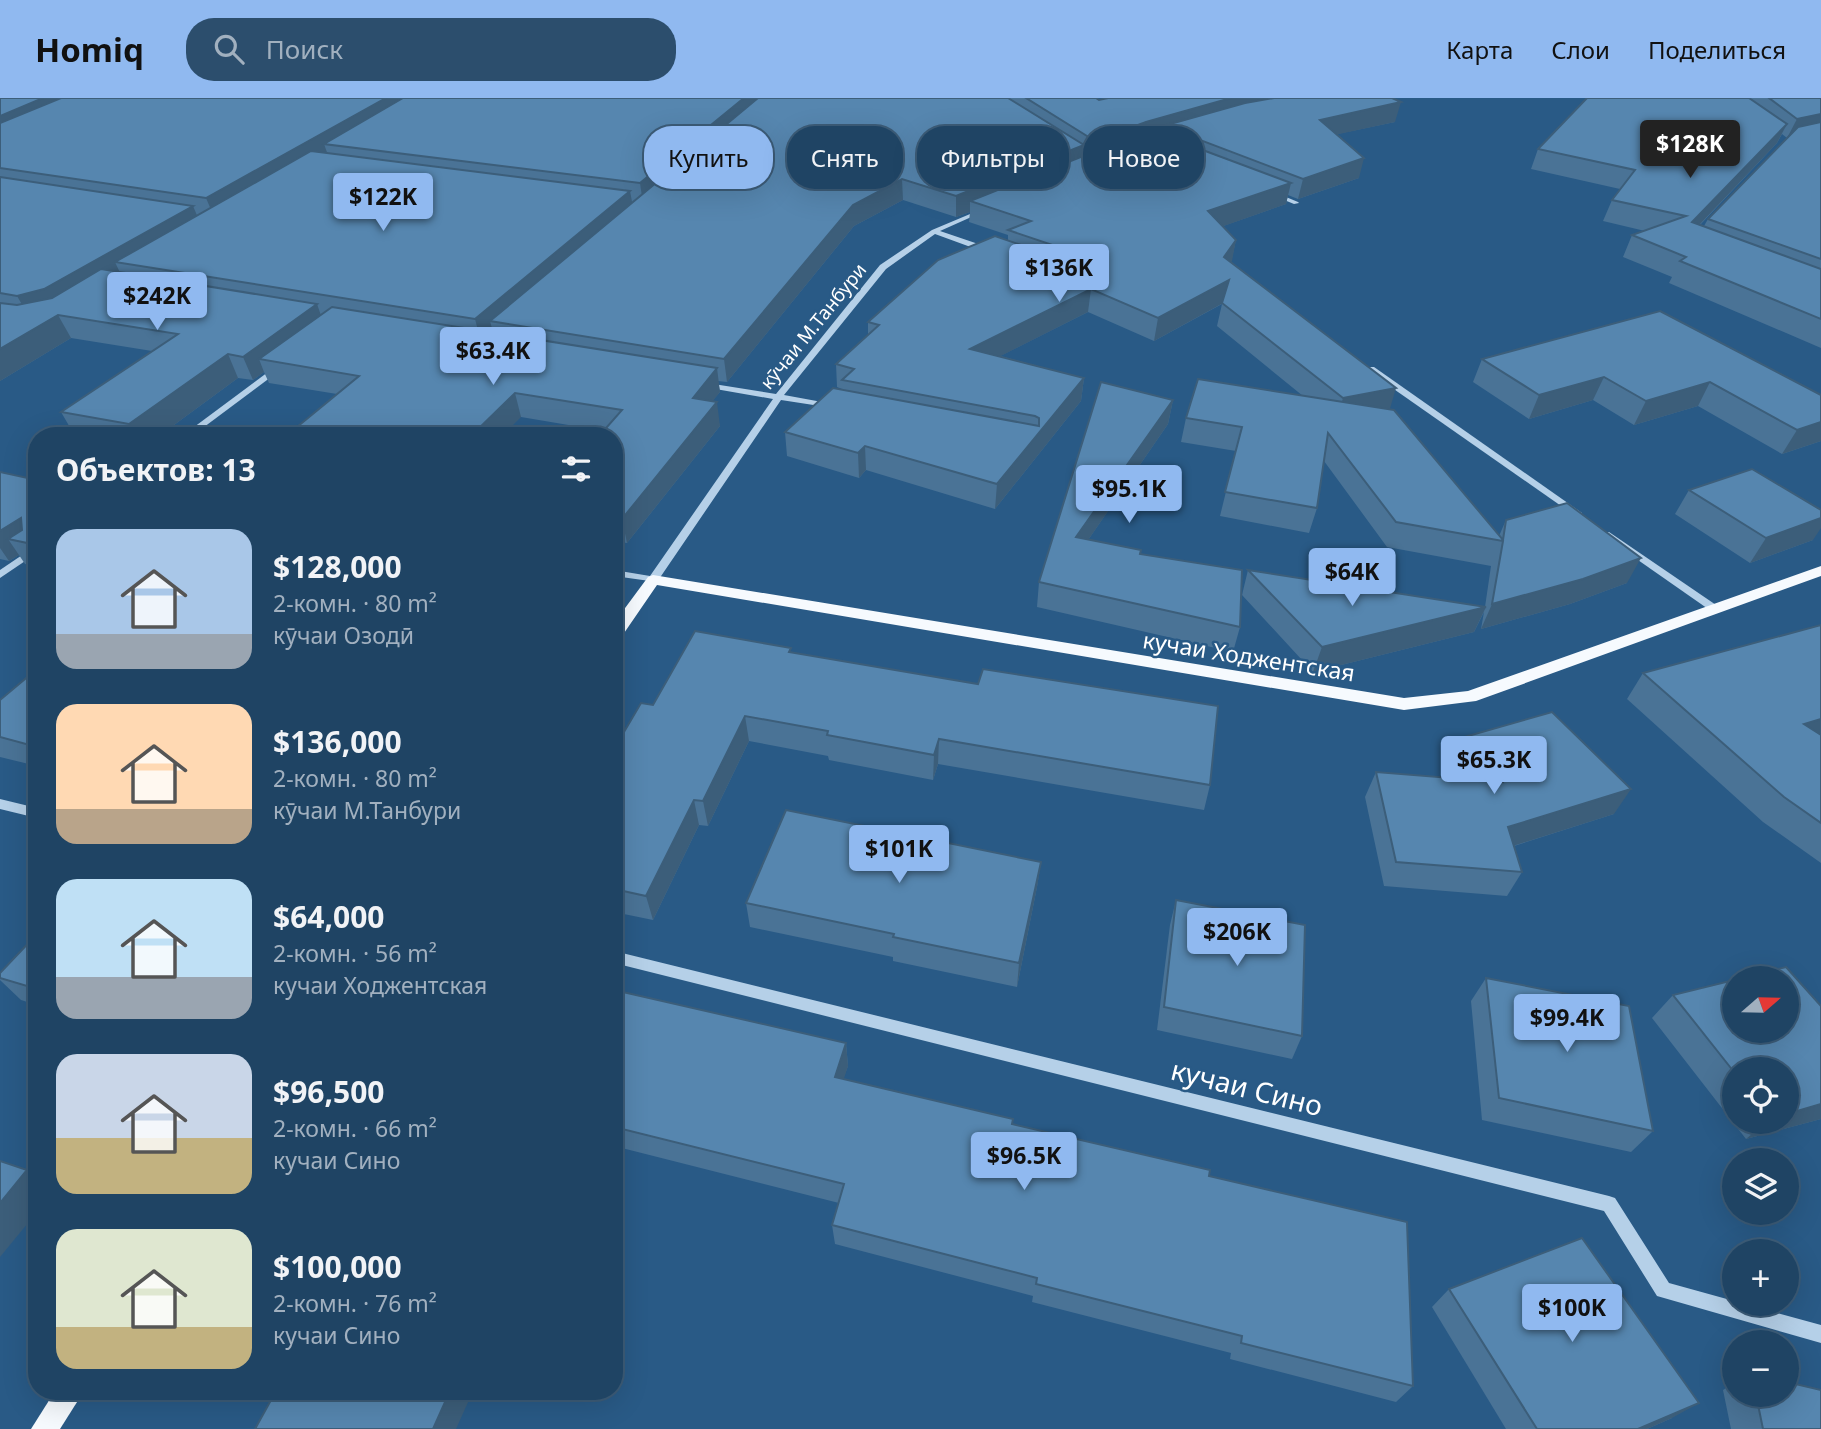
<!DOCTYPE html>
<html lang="ru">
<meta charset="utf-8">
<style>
body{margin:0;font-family:"Noto Sans",sans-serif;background:#2c4e6d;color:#f1f3f6;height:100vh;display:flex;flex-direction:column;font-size:26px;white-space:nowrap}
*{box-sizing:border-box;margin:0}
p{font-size:23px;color:#a1b0bf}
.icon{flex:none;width:38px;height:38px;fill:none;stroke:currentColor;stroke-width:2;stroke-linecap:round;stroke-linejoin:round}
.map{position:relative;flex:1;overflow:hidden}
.side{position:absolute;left:28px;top:329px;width:595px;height:973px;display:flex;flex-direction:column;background:#1f4464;border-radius:28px;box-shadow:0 7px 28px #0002,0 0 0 2px #3c5c78}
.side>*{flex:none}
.top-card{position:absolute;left:644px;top:28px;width:665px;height:63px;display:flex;gap:14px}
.needle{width:46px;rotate:70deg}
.fabs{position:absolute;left:1722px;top:868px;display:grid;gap:14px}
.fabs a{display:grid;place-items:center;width:77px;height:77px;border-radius:50%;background:#1f4464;box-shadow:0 7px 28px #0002,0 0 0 2px #3c5c78;font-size:35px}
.price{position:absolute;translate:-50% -60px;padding:0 16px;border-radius:7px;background:#90b9f0;color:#111;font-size:23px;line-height:46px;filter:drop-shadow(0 2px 4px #0008)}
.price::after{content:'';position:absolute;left:50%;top:42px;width:21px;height:16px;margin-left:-10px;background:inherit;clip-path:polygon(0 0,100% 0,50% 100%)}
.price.active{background:#222;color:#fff}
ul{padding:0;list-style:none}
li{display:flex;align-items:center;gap:21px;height:175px;padding:0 28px}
li span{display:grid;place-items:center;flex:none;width:196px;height:140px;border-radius:21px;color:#555}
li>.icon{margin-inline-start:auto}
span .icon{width:84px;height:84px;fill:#fffc;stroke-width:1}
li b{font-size:30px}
h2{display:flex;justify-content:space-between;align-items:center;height:84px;padding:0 28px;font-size:30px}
.chip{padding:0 24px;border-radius:28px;background:#1f4464;box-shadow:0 7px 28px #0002,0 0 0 2px #3c5c78;font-size:24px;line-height:63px}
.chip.active{background:#90b9f0;color:#111}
header{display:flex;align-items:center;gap:42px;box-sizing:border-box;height:98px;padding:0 35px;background:#90b9f0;color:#111}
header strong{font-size:33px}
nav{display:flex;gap:38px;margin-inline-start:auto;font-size:24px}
.search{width:490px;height:63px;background:#2c4e6d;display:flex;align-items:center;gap:18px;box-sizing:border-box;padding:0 24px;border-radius:28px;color:#a1b0bf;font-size:26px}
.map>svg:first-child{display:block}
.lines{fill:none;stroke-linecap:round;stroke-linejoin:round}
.minor{fill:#b5d0e8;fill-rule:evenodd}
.major{fill:#f6fafe;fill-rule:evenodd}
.wall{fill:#4a7396;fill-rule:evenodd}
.shaded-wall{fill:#3c5e7a}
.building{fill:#5686af;stroke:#3c5e7a;stroke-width:2}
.labels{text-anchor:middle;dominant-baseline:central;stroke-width:5;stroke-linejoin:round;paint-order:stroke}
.far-street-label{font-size:19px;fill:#fff;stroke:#295a86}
.street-label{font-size:23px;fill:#fff;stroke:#295a86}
.near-street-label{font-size:28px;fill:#fff;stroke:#295a86}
</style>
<header>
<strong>Homiq</strong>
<div class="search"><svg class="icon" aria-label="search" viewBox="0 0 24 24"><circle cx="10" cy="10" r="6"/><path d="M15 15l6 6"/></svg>Поиск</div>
<nav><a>Карта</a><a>Слои</a><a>Поделиться</a></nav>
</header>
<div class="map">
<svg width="1821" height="1331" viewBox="0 0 1821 1331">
<rect width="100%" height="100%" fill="#295a86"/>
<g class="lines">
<g class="minor">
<path d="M1274,94l24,10 1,1 -5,1 -22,-9 -1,-1z"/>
<path d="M982,111l5,1 -47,21 53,18v4h-6l-52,-19 -49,35 -102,126 49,9v4l-52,-8 -124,182 -43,-6v-6l36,6 123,-177 -69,-12 -4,-3 1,-2 75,12 104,-129 52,-35z"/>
<path d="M276,268l7,2 -91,68h-10z"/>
<path d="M1368,269h6l208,146 -5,3 -3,-1 -206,-144z"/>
<path d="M1609,434l110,75 1,2 -1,2h-8l-106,-74v-4z"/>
<path d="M37,447v8l-37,25v-8z"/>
<path d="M0,701l37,9v10l-37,-9z"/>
<path d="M614,853l995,245 6,2 54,85 65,18v3h10l77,21v18l-164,-47 -53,-85 -990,-248z"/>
</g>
<g class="major">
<path d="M1821,468v10l-345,125 -72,9 -747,-125 -37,54 -6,1v-17l34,-46 5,-2 751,123 64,-7z"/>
<path d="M55,1293h29l-24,38h-29z"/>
</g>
</g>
<g class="wall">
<path d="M0,0h1096l3,2 296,22 -58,12 22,44 -61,21 -10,-4 -2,9 -63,22 13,14 -5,22 158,147 110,127 7,-16 121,63 -57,21 -89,25 3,-17 -10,20 -161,40 -71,-77 6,-25 237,37 6,-41 -104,-19 -63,-86 -7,47 -8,25 -89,-17 16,-65 -55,-9 5,-24 117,-22 -86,-70 5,-22 -68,37 -66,-29 -88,44 84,22 -3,23 -86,108 -129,-39 -7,8 -72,-22 -2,-24 57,-42v-1l-5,-2 -1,-23 32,-29v-13l140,-81v-6l-39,-13 1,-10 -14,5 -53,-17 -49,26 -127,156 -9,-1 2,11 -8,9 8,25 -93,117 -13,-2v-105l-10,-5 -83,-14 -184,-23 -68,-11 -5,-11 -11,8 -15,-2 -79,58h-84l-14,-24 91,-61 -81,-13 -71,43z"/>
<path d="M1587,0h234v250l-152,-65 3,-6 -49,-20 9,-22 13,-4 -42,-10 9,-21 8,-11 -89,-20 7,-20zM1782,36l5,4 -79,81 -4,7 -4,-1 77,-82z"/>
<path d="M1660,213l161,84v46l-39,13 -84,-48 -64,19 -41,-25 -64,19 -56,-37 9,-23z"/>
<path d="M1173,302l-5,24 -80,116 52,14 100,73 -7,25 -196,-45 2,-25z"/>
<path d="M0,374l37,8v87l-12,-3 -6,-9 -10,6 -9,-2z"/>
<path d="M1689,392l124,50 -63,23 -75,-49z"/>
<path d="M1821,527v238l-58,-41 -136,-123 16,-26z"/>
<path d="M792,554l418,133 -6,25 -266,-46 -5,16 -104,-20 -1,-4 -79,-15 -41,85 -9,-1 -46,95 -39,-8v-163l39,-44z"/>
<path d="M37,571v97l-37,-9v-57z"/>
<path d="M1461,640l153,76 -100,32 8,26 -15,24 -123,-10 -19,-89 11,-25 87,7 -15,-16z"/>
<path d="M1041,764l-4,25 -20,100 -124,-26v-4l-143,-30 -4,-24z"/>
<path d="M1176,802l126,136 -10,23 -135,-29 13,-105z"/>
<path d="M37,836v71l-16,-5 -21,-20v-7z"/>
<path d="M1486,880l167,153 -22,21 -149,-32 -11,-119z"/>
<path d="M614,892l232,53 2,23 -5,13 366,97 204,210 -17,16 -166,-43 1,-6 -199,-51 1,-6 -198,-52 -3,-19 7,-22 -225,-57z"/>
<path d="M1673,897l148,11v113l-75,20 -94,-121zM1734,971l53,53h-53z"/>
<path d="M1449,1191l223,129 -25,11h-141l-74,-122z"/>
<path d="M1734,1285v12h53l34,34h-90l-8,-39z"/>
</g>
<g class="shaded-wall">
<path d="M43,0h53l-96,42v-24z"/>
<path d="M386,0h39l-101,46 4,11 -113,64 -9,-21z"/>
<path d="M744,0h24l-125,106 -3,-21z"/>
<path d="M1231,0h99l-167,28 -1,10 -69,25 2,-20 51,-19z"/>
<path d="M1401,4l-6,20 -79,17 4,-19z"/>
<path d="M1821,16v16l-34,8 10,-19z"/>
<path d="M1787,26l-10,19 -95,100 10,-21z"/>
<path d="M1084,47l-2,20 -112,36v11l-14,5v-21z"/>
<path d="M1364,60l-5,20 -61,21 5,-20z"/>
<path d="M902,81l1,21 -49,26 -127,156 -3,-23 129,-154z"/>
<path d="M1291,85l-5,21 -82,29 4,-22z"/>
<path d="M630,93l4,21 -144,109 3,11 -12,10 -6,-23z"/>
<path d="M193,108l9,21 -87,35 6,13 -91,43 -13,-22z"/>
<path d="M1236,142l-4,21 -12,18 4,-22z"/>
<path d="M1229,182l-4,22 -71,39 4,-23z"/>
<path d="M1091,191l-3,23 -119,60 1,-23z"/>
<path d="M317,206l8,23 -66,32 5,13 -11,8 -10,-23z"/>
<path d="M58,217l13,23 -71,43v-32z"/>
<path d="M228,256l10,24 -79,58h-24l-6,-12z"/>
<path d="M717,270l3,24 -24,30 -3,-24z"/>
<path d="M1604,279l-11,23 -64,19 10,-24z"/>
<path d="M1084,280l-3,23 -86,108 2,-25z"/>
<path d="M1710,284l-12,24 -64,19 12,-24z"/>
<path d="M1396,290l-7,24 -53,10 7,-24z"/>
<path d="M515,295l6,24 -19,19h-31z"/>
<path d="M1173,302l-5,24 -95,138 3,-25z"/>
<path d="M717,304l3,24 -93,117 -5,-24z"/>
<path d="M1821,324v19l-39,13 15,-24z"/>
<path d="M865,348l1,24 -7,8 -1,-25z"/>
<path d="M21,420l13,27 -26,-6 11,16 -10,6 -9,-13v-17z"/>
<path d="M1821,420v10l-8,12 -63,23 16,-25z"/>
<path d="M1641,460l-14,25 -57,21 -89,25 11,-25z"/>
<path d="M1486,509l-12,25 -161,40 9,-25z"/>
<path d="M745,618l4,25 -41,85 -5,-25z"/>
<path d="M1821,621v19l-17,-14z"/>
<path d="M939,641l-1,25 -5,16 1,-25z"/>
<path d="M1631,691l-17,25 -120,38 14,-25z"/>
<path d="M694,702l5,25 -46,95 -7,-24z"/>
<path d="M1041,764l-4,25 -20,100 2,-24z"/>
<path d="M846,945l2,23 -11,34 -2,-23z"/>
<path d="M1821,1006v15l-75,20 20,-17h21v-8z"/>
<path d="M27,1072l10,7v35l-37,45v-54z"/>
<path d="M450,1293h23l-17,38h-23z"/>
<path d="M1699,1305l-27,15 -25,11h-9z"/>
</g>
<g class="building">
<path d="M0,0h43l-43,18z"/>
<path d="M61,0h325l-180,100 -206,-30v-45z"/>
<path d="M403,0h341l-104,85 -316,-39z"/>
<path d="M758,0h250l76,47 -128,51 -54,-17 -49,26 -129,154 -234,-38z"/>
<path d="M1026,0h70l3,2 9,-2h123l-85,24 -51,19z"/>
<path d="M1274,0h118l9,4 -81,18 44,38 -61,21 -140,-53 82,-23z"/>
<path d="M1587,0h162l38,26 -95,98 129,47v50l-141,-58 6,-4 -54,-22 54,-19 -74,-16 23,-30 -97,-21z"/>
<path d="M1769,0h52v16l-24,5z"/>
<path d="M1821,24v137l-113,-40 90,-92z"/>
<path d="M1149,32l142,53 -83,28 28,29 -12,17 172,131 -53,10 -121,-95 7,-23 -71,38 -67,-29 -121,60 114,29 -87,106 -132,-38 -7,7 -73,-21 48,-44 206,38v-8l-4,-2 -193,-36 12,-11 -18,-5 43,-39 -11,-3 70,-62 57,-24 92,32h8l-1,-9 -86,-29 23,-9 -61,-20z"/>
<path d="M311,53l319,40 -155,128 -360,-57z"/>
<path d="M0,79l193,29 -149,83 -27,7 -17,-3z"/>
<path d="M101,171l216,35 -74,53 -15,-3 -99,70 -68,-12 117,-78 -120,-19 -58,34v-46l17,2 35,-7z"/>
<path d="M332,209l385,61 -24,30 24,4 -95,117 -8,-2v-81h-15l23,-26 -107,-17 -44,43h-185l73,-60 -100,-17z"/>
<path d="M1660,213l161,84v27l-24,8 -87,-48 -64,19 -42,-24 -65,18 -57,-36z"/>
<path d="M1198,281l196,31 109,130 3,-20 61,-17 74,55 -58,21 -91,25 11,-63 -107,-19 -68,-89 -11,75 -92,-16 17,-65 -56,-9z"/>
<path d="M1101,284l72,18 -97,137 65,13 -1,4 102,16 -2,57 -201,-45z"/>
<path d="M1752,371l69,41v8l-55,20 -77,-48z"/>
<path d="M0,374l37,8v65l-29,-6 14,-9 -1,-12 -21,13z"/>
<path d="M1248,472l238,37 -164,40z"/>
<path d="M1821,527v94l-17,5 17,11v88l-37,-26 -141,-124z"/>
<path d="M695,533l96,17 -2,4 189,32 5,-15 235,37 -8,79 -271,-46 -5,16 -107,-20 1,-4 -83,-15 -42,85 -9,-1 -48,96 -32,-7v-140l27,-46 12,2z"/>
<path d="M37,571v78l-37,-10v-37z"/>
<path d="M1552,614l79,77 -123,38 14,45 -126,-10 -20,-90 126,10 -41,-44z"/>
<path d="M786,712l255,52 -22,101 -126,-26 1,-3 -148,-31z"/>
<path d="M1176,802l129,25 -3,111 -138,-29z"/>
<path d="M37,836v55l-37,-11v-5z"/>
<path d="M1786,869l35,39v98l-34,10v-45h-53v3l-61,-77 61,-15v51h53v-53h-46z"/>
<path d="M1486,880l143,28 24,125 -154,-33z"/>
<path d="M614,892l232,53 -11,34 178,42 -1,5 198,46 -1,6 198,46 6,164 -172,-43 1,-7 -206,-52 1,-6 -205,-53 12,-41 -230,-57z"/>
<path d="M0,1063l27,9 -27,33z"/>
<path d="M1582,1140l117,165 -61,26h-101l-88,-140z"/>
<path d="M1787,1284l34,8v39h-58l-7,-34h31z"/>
<path d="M276,1293h174l-17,38h-178z"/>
</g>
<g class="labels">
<g class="far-street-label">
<text transform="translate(813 228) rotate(-51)">кӯчаи М.Танбури</text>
</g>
<g class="street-label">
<text transform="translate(1249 558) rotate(9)">кучаи Ходжентская</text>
</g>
<g class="near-street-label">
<text transform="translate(1247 989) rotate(14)">кучаи Сино</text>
</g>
</g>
</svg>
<div class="fabs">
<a><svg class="needle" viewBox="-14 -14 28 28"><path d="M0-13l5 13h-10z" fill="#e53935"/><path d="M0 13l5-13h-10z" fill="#a1b0bf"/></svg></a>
<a><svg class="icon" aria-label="locate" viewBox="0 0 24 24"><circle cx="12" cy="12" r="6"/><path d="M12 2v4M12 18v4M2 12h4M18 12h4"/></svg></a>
<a><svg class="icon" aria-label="layers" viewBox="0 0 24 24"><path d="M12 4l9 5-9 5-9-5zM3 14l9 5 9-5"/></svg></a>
<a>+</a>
<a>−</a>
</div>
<b class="price active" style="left:1690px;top:82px">$128K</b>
<b class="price" style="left:383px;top:135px">$122K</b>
<b class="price" style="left:1059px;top:206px">$136K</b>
<b class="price" style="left:157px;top:234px">$242K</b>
<b class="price" style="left:493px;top:289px">$63.4K</b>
<b class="price" style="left:1129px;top:427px">$95.1K</b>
<b class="price" style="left:1352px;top:510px">$64K</b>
<b class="price" style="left:1494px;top:698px">$65.3K</b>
<b class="price" style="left:899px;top:787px">$101K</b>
<b class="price" style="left:1237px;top:870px">$206K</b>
<b class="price" style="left:1567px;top:956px">$99.4K</b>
<b class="price" style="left:1024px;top:1094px">$96.5K</b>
<b class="price" style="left:1572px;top:1246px">$100K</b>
<div class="top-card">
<a class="chip active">Купить</a>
<a class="chip">Снять</a>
<a class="chip">Фильтры</a>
<a class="chip">Новое</a>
</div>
<section class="side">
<h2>Объектов: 13<svg class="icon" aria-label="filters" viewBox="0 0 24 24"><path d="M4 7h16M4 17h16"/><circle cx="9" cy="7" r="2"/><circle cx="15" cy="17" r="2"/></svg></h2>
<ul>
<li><span style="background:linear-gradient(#a9c7e8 75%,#9aa5b1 0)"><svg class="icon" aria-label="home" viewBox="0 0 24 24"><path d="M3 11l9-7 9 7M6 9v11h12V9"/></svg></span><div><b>$128,000</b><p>2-комн. · 80 m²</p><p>кӯчаи Озодӣ</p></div></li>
<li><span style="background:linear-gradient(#ffd9b3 75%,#b9a48a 0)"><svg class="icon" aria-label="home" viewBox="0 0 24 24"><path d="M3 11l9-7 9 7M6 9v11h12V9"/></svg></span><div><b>$136,000</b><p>2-комн. · 80 m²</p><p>кӯчаи М.Танбури</p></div></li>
<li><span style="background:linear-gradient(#bfe0f5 70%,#9aa5b1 0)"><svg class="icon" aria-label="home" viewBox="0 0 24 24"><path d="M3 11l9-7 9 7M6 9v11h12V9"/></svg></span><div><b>$64,000</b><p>2-комн. · 56 m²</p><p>кучаи Ходжентская</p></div></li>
<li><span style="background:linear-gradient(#c9d6e8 60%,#c2b280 0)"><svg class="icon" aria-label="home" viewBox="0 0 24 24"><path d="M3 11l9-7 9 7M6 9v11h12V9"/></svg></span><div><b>$96,500</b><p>2-комн. · 66 m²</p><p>кучаи Сино</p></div></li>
<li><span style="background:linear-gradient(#dfe7d0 70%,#c2b280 0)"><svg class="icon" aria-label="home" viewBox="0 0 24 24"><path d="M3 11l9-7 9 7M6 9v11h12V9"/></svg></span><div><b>$100,000</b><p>2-комн. · 76 m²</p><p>кучаи Сино</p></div></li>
</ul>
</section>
</div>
